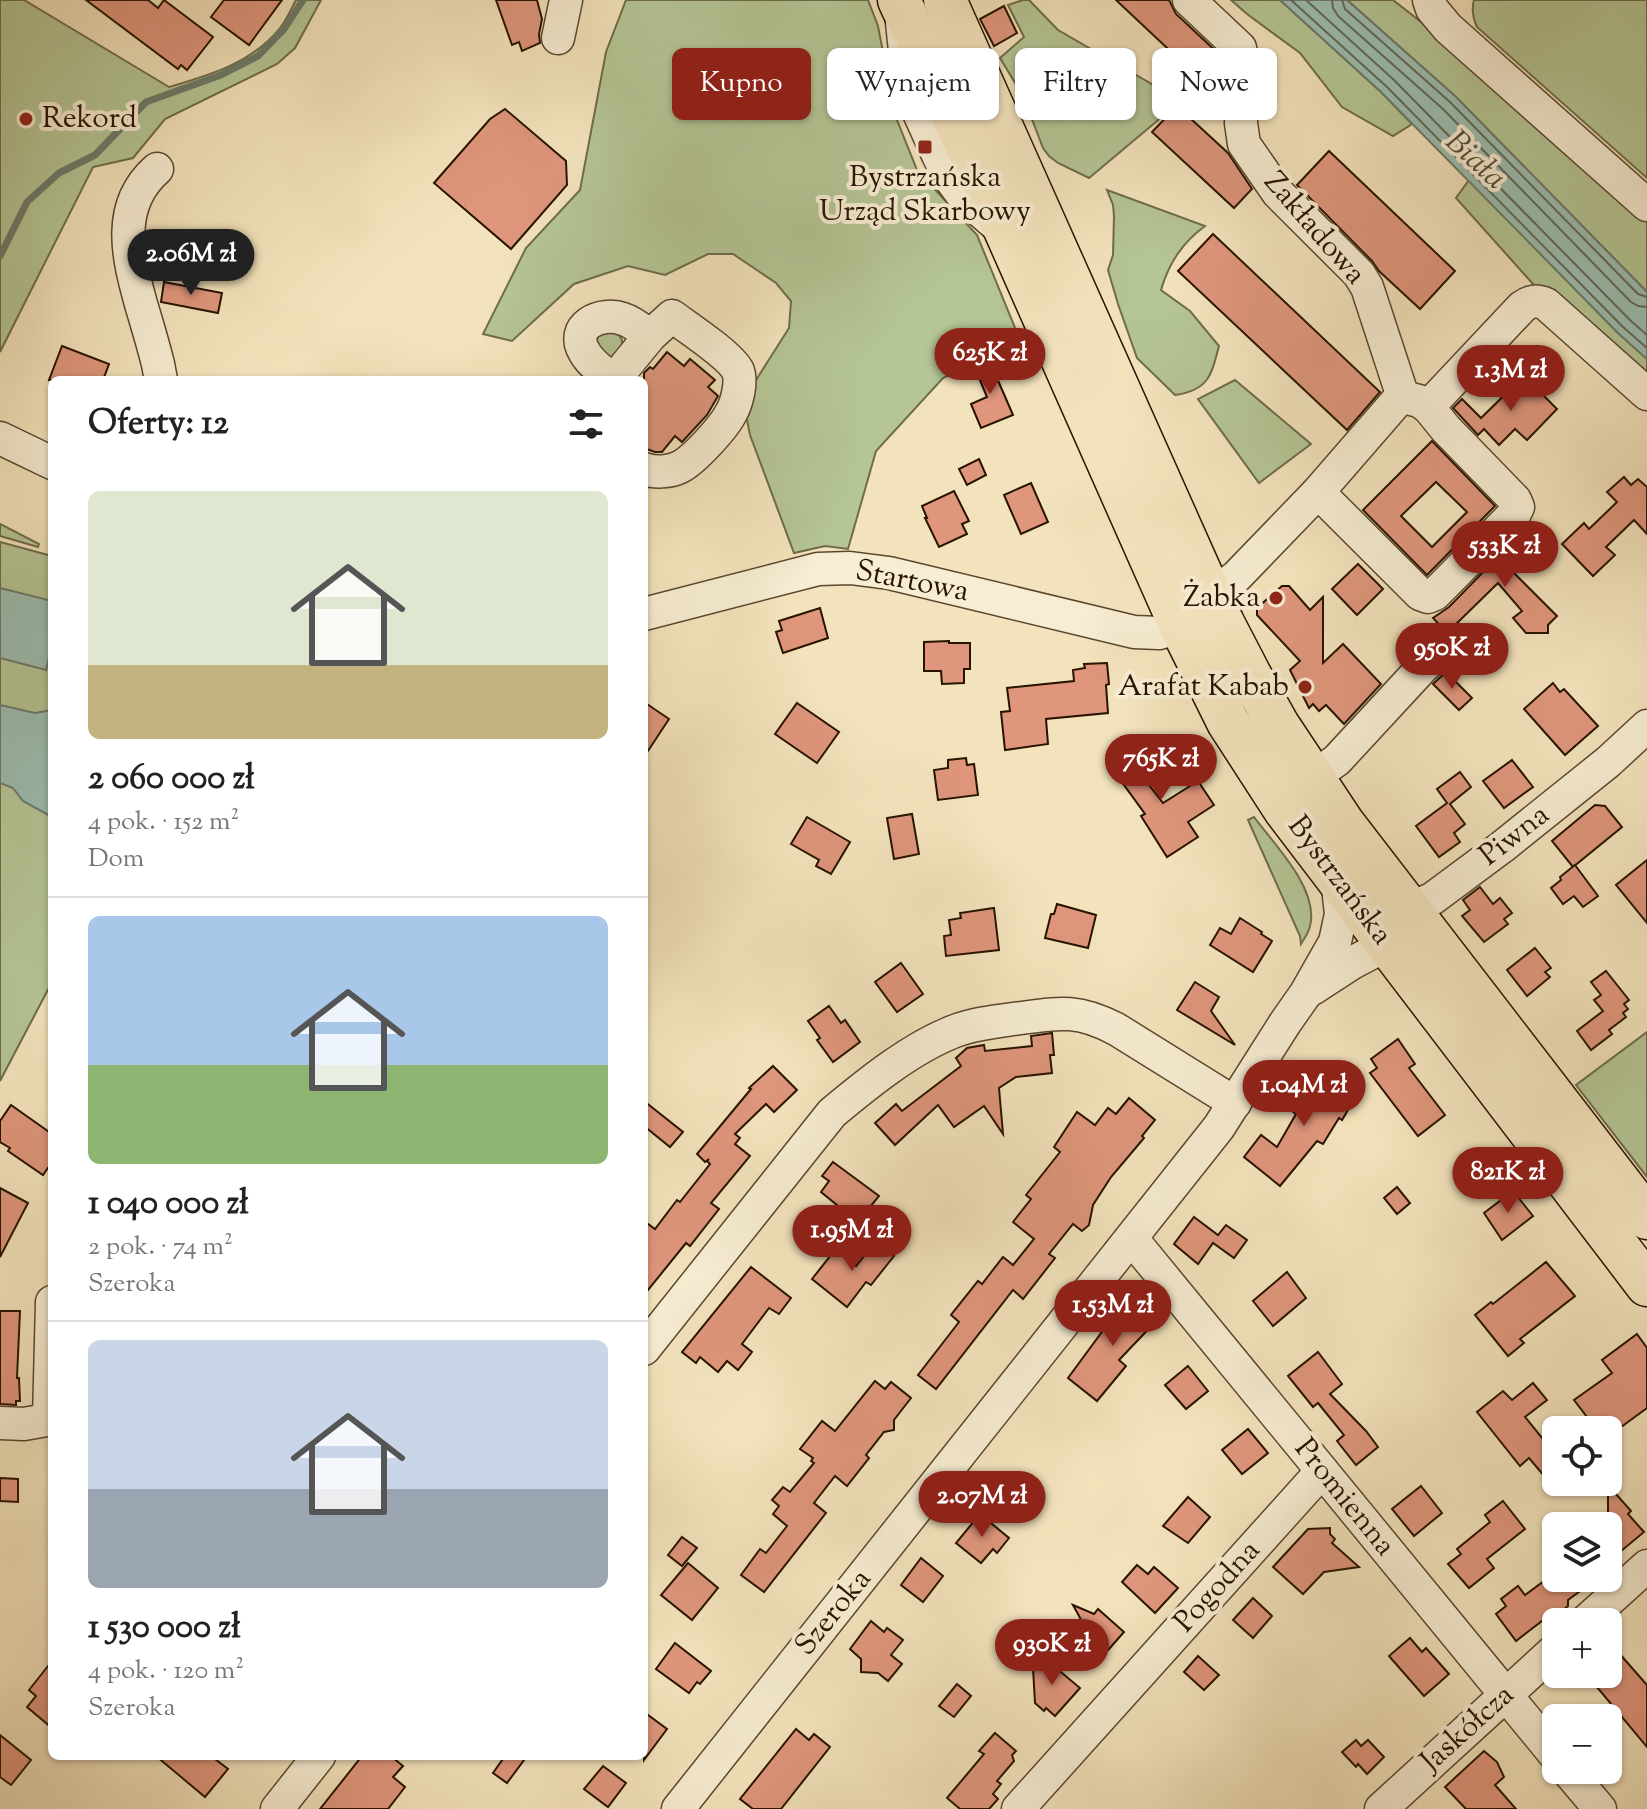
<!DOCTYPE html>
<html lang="pl">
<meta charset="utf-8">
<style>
body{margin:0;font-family:"Sorts Mill Goudy",serif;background:#f6f6f6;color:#222;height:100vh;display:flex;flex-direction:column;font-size:30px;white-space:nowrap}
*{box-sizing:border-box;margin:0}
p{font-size:26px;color:#767676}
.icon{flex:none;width:44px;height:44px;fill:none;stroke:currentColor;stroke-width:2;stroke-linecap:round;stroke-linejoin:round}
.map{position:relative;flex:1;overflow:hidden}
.side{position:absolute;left:48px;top:376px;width:600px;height:1384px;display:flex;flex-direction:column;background:#fff;border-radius:12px;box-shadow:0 2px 6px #0004}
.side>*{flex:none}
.top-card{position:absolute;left:672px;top:48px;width:760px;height:72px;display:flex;gap:16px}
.tools{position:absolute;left:1542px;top:1416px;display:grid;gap:16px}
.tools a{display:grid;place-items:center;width:80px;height:80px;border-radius:12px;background:#fff;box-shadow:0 2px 6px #0004;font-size:40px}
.price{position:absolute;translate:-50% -68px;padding:0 18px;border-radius:28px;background:#8f2418;color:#fff;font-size:26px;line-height:52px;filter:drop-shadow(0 2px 4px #0008)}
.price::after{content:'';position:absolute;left:50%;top:48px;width:24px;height:18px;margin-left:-12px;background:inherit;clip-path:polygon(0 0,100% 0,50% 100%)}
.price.selected{background:#222;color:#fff}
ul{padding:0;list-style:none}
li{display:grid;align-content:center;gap:16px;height:424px;padding:0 40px}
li+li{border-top:2px solid #e0e0e0}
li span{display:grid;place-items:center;height:248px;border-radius:12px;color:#555}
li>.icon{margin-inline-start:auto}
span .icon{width:144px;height:144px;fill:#fffc;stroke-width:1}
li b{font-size:34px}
h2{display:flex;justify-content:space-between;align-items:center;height:96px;padding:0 40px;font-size:34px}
.chip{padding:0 28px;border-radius:12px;background:#fff;box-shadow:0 2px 6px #0004;font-size:28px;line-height:72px}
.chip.selected{background:#8f2418;color:#fff}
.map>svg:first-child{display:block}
.green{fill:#b5c595;stroke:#6e6c4a;stroke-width:2}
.water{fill:#9bbeb1;stroke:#6d7a6a;stroke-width:2}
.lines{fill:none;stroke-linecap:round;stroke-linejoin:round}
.shore{stroke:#616858;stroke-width:2}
.stream{stroke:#6d7a6a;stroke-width:7}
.building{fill:#df967c;stroke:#271300;stroke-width:2;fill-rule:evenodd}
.minor-casing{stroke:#5a472f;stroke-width:35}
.major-casing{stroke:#271300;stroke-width:45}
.minor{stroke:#f7edd3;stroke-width:32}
.major{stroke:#f3e3bc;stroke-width:42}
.poi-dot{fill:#8f2418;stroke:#f7edd3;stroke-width:3}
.labels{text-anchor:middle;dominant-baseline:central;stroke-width:8;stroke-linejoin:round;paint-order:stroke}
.poi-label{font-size:30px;fill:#271300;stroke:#f7edd3;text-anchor:end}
.street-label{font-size:30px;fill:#271300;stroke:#f7edd3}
.water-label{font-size:32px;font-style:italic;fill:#504f3e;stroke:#f7edd3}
</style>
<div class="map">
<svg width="1647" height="1809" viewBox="0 0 1647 1809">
<rect width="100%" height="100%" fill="#f3e3bc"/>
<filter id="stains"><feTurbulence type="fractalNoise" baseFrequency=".0025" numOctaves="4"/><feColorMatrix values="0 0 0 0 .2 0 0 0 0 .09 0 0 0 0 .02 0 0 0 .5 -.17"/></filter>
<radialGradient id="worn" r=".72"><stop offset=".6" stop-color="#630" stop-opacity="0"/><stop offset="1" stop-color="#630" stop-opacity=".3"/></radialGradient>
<g class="green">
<path d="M0,0h24l145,87c41,-12 83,-24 111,-59 7,-9 11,-19 16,-28h25l-26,48 -18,16 -112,55 -32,39 -40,9 -93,185z"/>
<path d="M626,0h242l10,26 17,89 22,55 60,65 43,105 -77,38 -67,73 -28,98 -23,-3 -31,7 -44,-118 -4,-20 5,-27 38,-60 2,-27 -15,-18 -43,-29h-25l-43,21 -37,-9 -54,18 -62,57 -29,-7 43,-86 54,-58 26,-138z"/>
<path d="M1023,0h6l29,30 123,71 -92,77 -31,-15 -9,-7 -6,-8 -20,-52 -23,-38 24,-21 -16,-32z"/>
<path d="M1231,0h49l101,92 31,32 -19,12 -51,-29 -42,-54 -53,-39z"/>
<path d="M1347,0h46l46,36 208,182v74l-192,-196z"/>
<path d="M1474,0h173v178l-170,-151c-4,-9 -6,-17 -3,-27z"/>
<path d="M1469,180l149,153 29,26v29l-114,-104 -77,-86z"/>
<path d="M1107,190l98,36c-23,17 -36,37 -44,64l29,21 29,35c-8,31 -11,44 -44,49l-38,-37 -19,-54 -10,-34 5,-15 1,-39 -1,-11z"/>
<path d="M604,332h12c6,5 7,9 6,17l-10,8 -6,-1 -10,-15 3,-6z"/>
<path d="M1235,380l76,64 -52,39 -61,-84z"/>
<path d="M0,524l39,20 -1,3 -38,-11z"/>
<path d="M0,542l52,14v426l-52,99z"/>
<path d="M1254,817c20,27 61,68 57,104 -1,9 -5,15 -10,23l-1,-8 -52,-116z"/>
<path d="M1647,1032v145l-71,-92z"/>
</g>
<g class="water">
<path d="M1280,0h67l108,96 192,196v67l-29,-26 -237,-241z"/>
<path d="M0,588l52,13v46l-6,23 -46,-12z"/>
<path d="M0,705l35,8 17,-3v107l-29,-16 -10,-13 -13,-5z"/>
</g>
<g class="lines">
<g class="shore">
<path d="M1291,0l96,87 236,240 24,21"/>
<path d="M1306,0l88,80 236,240 17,15"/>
<path d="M1332,0l1,8 5,8 105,93 188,193 7,4 9,1"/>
<path d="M1342,0l3,9 105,93 188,192 9,3"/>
</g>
<path class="stream" d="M0,256l27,-54 32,-29 36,-18 51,-53 75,-27 37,-19 26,-27 19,-29"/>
</g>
<g class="building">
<path d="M86,0h62l10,8 6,-8 49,37 -26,33 -6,-5 -3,4z"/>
<path d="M224,0h58l-33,45 -38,-28z"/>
<path d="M496,0h41l5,19 -3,15 1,9 -18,8 -3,-9 -7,3z"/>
<path d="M1116,0h53l7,14 44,41 -21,23z"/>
<path d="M1004,6l13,27 -23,13 -14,-27z"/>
<path d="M1177,106l51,47 24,36 -18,19 -82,-76z"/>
<path d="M505,109l61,52 1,24 -56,64 -77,-66 56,-64z"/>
<path d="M1329,151l126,120 -35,38 -41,-38 -7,-10 -75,-76z"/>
<path d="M1213,234l167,158 -33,38 -169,-159z"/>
<path d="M164,282l58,11 -4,20 -57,-11z"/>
<path d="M62,346l47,18 -6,16h-54z"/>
<path d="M667,352l17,14 6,-7 25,21 -7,7 10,9 -11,19 -25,27 -7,-6 -13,16h-7l-11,-4v-75l6,-6 3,2z"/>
<path d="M987,355l26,60 -32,13 -10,-24 16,-7 -15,-36z"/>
<path d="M1524,376l33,33 -30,31 -12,-11 -16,16 -15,-16 -6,6 -25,-27 9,-9 19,19z"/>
<path d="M1432,441l63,65 -68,69 -64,-65zM1436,482l31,30 -35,35 -31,-31z"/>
<path d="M979,459l7,16 -19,10 -8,-16z"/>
<path d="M1624,477l7,8 7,-6 9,8v47l-13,-14 -28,27 9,8 -22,21 -31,-32 22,-21 5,6 28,-27 -10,-10z"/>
<path d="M1031,483l17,39 -27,12 -17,-39z"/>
<path d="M954,491l15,30 -7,3 5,10 -28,13 -14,-29h2l-5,-12z"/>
<path d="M1529,525l14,14 -32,31 46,46 -9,9v8h-22l-13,-15 9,-7 -24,-28 -48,47h-6l-11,-12 16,-11z"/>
<path d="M1358,564l25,25 -26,26 -25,-26z"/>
<path d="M1282,586h7l21,24 13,-13v66l20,-19 38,40 -37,40 -18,-19 -7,6 -6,-7 -4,4 -19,-38 10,-9 -43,-46v-7z"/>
<path d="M820,608l8,30 -45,15 -7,-21 6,-2 -3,-9z"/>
<path d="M949,641v2h21v26h-6v14l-22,1 -1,-13h-17v-29z"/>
<path d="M1107,663l2,21 -3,1 2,28 -62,6 2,25 -43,6 -4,-38 9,-1 -3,-23 67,-7 -1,-11 12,-2 -1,-4z"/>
<path d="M1446,672l26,26 -13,12 -26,-26z"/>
<path d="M1553,683l7,9 4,-3 34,37 -33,29 -41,-46z"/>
<path d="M644,702l25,17 -25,38z"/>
<path d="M797,703l42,29 -22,31 -42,-29z"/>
<path d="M1135,743l18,24 -11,9 21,27 35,-22 16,24 -26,17 10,15 -31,20 -26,-41 4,-2 -37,-51z"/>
<path d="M966,758l1,7 7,-1 4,31 -40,5 -4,-30 14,-2v-8z"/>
<path d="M1512,760l21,27 -29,21 -21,-27z"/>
<path d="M1460,772l11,15 -21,17 15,20 -11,9 6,9 -21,15 -23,-31 31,-23 -10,-14z"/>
<path d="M1595,805l10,1 17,21 -49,40 -21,-26z"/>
<path d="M912,814l7,40 -25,5 -7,-41z"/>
<path d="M807,817l43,25 -19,32 -15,-8 3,-6 -28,-16z"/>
<path d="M1647,860v63l-31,-38z"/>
<path d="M1575,865l23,31 -15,11 -9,-11 -11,8 -12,-16 10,-8 -1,-3z"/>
<path d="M1480,887l13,17 7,-6 12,15 -8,6 4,5 -24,18 -22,-26 8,-6 -7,-10z"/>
<path d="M1057,904l39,11 -8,33 -43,-10 6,-24h3z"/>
<path d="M994,908l5,42 -53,6 -2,-20 7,-1 -2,-15 12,-2 -1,-5z"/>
<path d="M1240,918l22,14 -1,2 11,7 -19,31 -43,-27 10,-17 11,6z"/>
<path d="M1535,948l16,20 -6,4 5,5 -23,19 -20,-26z"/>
<path d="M901,963l22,31 -26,18 -22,-30z"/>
<path d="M1606,971l23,29 -5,4 4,5 -5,4 3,4 -17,13 3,4 -21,16 -14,-19 26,-20 -9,-11 7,-5 -10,-13z"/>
<path d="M1195,982l24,15 -8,14 24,34 -58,-35z"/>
<path d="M829,1006l12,17 4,-3 15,22 -27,20 -16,-22 3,-2 -12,-17z"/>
<path d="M1052,1033l2,22h-4l2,18 -36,4 -17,11 4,46 -19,-28 -30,21 -16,-22 -43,40 -20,-22 21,-19 6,7 59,-45 -5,-8 11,-10 17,-3 1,6 47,-5 -1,-10z"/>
<path d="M1398,1039l17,25 -6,4 36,47 -27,21 -48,-63 7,-5 -6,-9z"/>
<path d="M773,1066l24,24 -23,22 -8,-8 -31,30 5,4 -5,6 15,12 -39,47 8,6 -29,37 -4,-3 -42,52v-74l11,8 22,-29 3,2 30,-38 -3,-3 2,-2 -4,3 -8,-8 54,-65 -2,-1z"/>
<path d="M1325,1072l33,21 -16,27 -3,-2 -16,26 -6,-3 -37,45 -36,-29 17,-22 16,12 19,-33 -4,-3 20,-34 7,5z"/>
<path d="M1129,1098l26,22 -13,16 2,2 -33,39 -18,28 -4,20 -7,6 -9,-7 -24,30 6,4 -32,41 -10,-9 -77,99 -18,-14 41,-53 -8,-7 27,-34 4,3 21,-27 10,8 21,-26 -21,-17 18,-23 -5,-4 34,-43 -6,-5 23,-35 18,13 13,-17 8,6z"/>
<path d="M644,1101l39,31 -13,15 -26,-21z"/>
<path d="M11,1105l41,29v28l-9,13 -35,-24 2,-3 -10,-6v-21z"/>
<path d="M833,1162l46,34 -21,26 -37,-30 8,-11 -7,-5z"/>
<path d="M1397,1187l13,16 -13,11 -13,-16z"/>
<path d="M0,1188l28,15 -28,54z"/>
<path d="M1513,1191l20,25 -31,24 -18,-27z"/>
<path d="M1194,1217l24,18 8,-10 21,15 -13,18 -21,-15 -15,21 -24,-20z"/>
<path d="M876,1241l18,15 -23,29 -5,-3 -19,25 -35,-28 23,-29 21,16z"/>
<path d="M1546,1262l29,34 -55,43 4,4 -16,13 -33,-41 16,-13 2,2z"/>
<path d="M751,1267l40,31 -12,16 -10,-6 -27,36 10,8 -14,18 -11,-9 -9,11 -18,-15 -4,6 -14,-11z"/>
<path d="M1287,1272l19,26 -33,28 -20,-25z"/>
<path d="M1136,1295l24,22 -41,43 7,6 -29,35 -29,-23 42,-57z"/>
<path d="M0,1311h20l-3,67h2l1,23h-4v4l-16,-1z"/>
<path d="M1637,1334l10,14v60l-30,22h-20l-23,-30 38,-27 -10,-13z"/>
<path d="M1318,1352l24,32 -12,10 36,37 12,16 -22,18 -19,-24 7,-6 -26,-32 -5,4 -25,-31z"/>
<path d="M1188,1366l20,25 -22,18 -21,-24z"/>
<path d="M875,1381l10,8 6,-7 20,16 -17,22v10l-10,2 -18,23 3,3 -22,28 -12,-10 -21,27 12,10 -62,79 -23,-17 19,-26 6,4 21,-27 -14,-12 6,-8 -7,-6 11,-13 7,5 24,-29 -3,-2 2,-3 -13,-9 22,-28 13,10z"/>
<path d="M1533,1383l14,17 -22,17 31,38v35l-27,-32 -9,8 -43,-54 26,-21 9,9z"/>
<path d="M1248,1429l20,24 -26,21 -20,-24z"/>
<path d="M0,1478l18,1v23l-18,-1z"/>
<path d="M1608,1485l23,26 -3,3 16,18 -24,20 -12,-12z"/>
<path d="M1421,1486l21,27 -28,23 -22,-27z"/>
<path d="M1188,1497l22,20 -22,26 -25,-17z"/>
<path d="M1503,1501l22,28 -38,30 7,9 -25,20 -21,-24 13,-10 -4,-5 33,-27 -5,-7z"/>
<path d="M980,1514l29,24 -12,15 -4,-4 -12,14 -25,-20z"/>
<path d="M1330,1528v6l5,5 -3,4 27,24 -35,5 -21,22 -30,-27 35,-38z"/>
<path d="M682,1537l15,11 -15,18 -14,-11z"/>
<path d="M921,1558l22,18 -20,26 -22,-17z"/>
<path d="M688,1563l30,25 -26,32 -31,-25z"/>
<path d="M1137,1565l11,9 6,-7 24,21 -23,25 -33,-31z"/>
<path d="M1548,1578h50l-30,22v6l-10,8 -3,-3 -39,30 -20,-27 10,-8 -5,-7 17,-13 7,9z"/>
<path d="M1253,1598l19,18 -19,22 -20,-18z"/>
<path d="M1073,1605l21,9 4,-5 26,23 -23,26 -26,-23 9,-10z"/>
<path d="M871,1621l13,11 3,-4 16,12 -12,15 11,9 -14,17 -10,-8 -17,-1v-13l-11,-10z"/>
<path d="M1410,1638l12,14 4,-4 23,26 -25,22 -35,-40z"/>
<path d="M675,1643l36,28 -11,13 -3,-2 -8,11 -33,-24z"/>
<path d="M1618,1652l29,33v62l-61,-73h22v-14z"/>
<path d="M1198,1656l21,19 -15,15 -20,-18z"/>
<path d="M1043,1657l37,31 -25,28 -9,-8 -2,3 -9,-8 -2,-35z"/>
<path d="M52,1661v67l-25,-21 9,-11 -7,-6z"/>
<path d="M957,1684l14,12 -17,21 -15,-11z"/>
<path d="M644,1712l23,17 -23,31z"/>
<path d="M796,1729l13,11 5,-6 16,13 -49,62h-28l-13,-10z"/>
<path d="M995,1733l21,18 -4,4 2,6 -17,20 4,3 -8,10 5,5 -9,10h-29l-13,-11 37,-44 -5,-3z"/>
<path d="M0,1735l31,25 -20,25 -11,-8z"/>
<path d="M1356,1740l5,6 7,-6 16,17 -17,17 -9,-10 -2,3 -14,-15z"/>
<path d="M1484,1751l13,11 7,15 -9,8 21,24h-50l-21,-22z"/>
<path d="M156,1756h55l17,13 -23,28z"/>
<path d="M362,1756h29l12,10 -10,11 12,10 -17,22h-68z"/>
<path d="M505,1756h22l-20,27 -14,-10z"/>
<path d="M603,1766l23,17 -18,24 -24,-18z"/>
</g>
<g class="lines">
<defs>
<g id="minor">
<path d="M1189,0l51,48 3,16 -2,59 3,21 34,49 81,81 8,13 36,110"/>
<path d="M1429,0l3,9 16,19 199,177"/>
<path d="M902,22l6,58 7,24 23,51 11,22 14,19 38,33"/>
<path d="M558,38l8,-38"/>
<path d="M157,169c-42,37 -29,88 -16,135 6,20 12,40 17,60l3,16"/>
<path d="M612,380c-8,-8 -22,-17 -27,-27 -17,-27 16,-42 38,-34 10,3 19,11 27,17"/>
<path d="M614,380l36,-44 22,-20c15,11 59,40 66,55 4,11 -1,32 -7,42 -7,14 -37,47 -51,54 -10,5 -25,6 -36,2"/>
<path d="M1428,407l94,-100c8,-6 14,-7 24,-3l101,90"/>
<path d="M0,438l52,25"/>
<path d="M1318,492l102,102 8,3 7,-3 80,-81 3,-6 -3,-7 -69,-71 -18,-22 -9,-6 -16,-4"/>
<path d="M1209,590l18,-7 9,-6 82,-85 79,-91 6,-4"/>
<path d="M644,614l174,-45 32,-1 39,5 245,59 25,1 22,-6"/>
<path d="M1312,778l25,-18 86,-93 21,-19"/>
<path d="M1390,913l20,-5 22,-9 70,-52 106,-85 39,-36"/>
<path d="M1312,989l40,-26 34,-18 13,-19"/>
<path d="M1132,1239l424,517"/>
<path d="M644,1349l188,-236c36,-30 79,-65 123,-82 21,-8 44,-10 66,-13 40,-6 59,-8 95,11l119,74"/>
<path d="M49,1419l3,-117"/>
<path d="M0,1423l24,1 28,-5"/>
<path d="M1585,1622l62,-56"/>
<path d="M1567,1770l33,39"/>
<path d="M277,1809l42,-53"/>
<path d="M678,1809l541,-682 66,-104 21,-30 29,-51 6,-28 -4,-36"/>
<path d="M1018,1809l304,-338"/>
<path d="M1381,1809l175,-160"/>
</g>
<g id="major">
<path d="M899,0l95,205 187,422 47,95 57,88 362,475"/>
<path d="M945,0l278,623 27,52 28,50 65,98 304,395"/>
</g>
</defs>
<use href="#minor" class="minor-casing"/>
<use href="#major" class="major-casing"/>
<use href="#minor" class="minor"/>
<use href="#major" class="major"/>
</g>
<g class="poi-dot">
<circle cx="26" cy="119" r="8"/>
<rect x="917" y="139" width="16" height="16" rx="4"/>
<circle cx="1276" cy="598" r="8"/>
<circle cx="1305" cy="687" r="8"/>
</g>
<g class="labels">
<g class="poi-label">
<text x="42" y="119" text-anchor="start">Rekord</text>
<text x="925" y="178" text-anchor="middle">Bystrzańska<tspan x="925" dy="34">Urząd Skarbowy</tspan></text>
<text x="1260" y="598">Żabka</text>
<text x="1289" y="687">Arafat Kabab</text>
</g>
<g class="street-label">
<text transform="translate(1314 229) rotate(49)">Zakładowa</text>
<text transform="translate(912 582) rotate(11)">Startowa</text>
<text transform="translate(1515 836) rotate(-38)">Piwna</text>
<text transform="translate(1339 881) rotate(53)">Bystrzańska</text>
<text transform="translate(1344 1498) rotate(51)">Promienna</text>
<text transform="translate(1218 1587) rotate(-48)">Pogodna</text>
<text transform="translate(834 1613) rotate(-51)">Szeroka</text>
<text transform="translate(1468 1729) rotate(-42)">Jaskółcza</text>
</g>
<g class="water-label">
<text transform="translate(1475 161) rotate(43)">Biała</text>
</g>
</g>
<rect width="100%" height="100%" filter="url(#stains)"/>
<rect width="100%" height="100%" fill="url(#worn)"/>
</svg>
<div class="tools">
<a><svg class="icon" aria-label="locate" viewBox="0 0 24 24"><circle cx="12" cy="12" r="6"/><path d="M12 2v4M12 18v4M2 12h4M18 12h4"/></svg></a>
<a><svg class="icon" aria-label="layers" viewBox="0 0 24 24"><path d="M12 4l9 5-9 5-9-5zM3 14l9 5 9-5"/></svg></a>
<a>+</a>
<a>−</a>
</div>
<b class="price selected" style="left:191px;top:297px">2.06M zł</b>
<b class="price" style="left:990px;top:396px">625K zł</b>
<b class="price" style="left:1511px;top:413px">1.3M zł</b>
<b class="price" style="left:1505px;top:589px">533K zł</b>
<b class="price" style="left:1452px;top:691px">950K zł</b>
<b class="price" style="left:1161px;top:802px">765K zł</b>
<b class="price" style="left:1304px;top:1128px">1.04M zł</b>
<b class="price" style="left:1508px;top:1215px">821K zł</b>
<b class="price" style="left:852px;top:1273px">1.95M zł</b>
<b class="price" style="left:1113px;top:1348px">1.53M zł</b>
<b class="price" style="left:982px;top:1539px">2.07M zł</b>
<b class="price" style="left:1052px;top:1687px">930K zł</b>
<div class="top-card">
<a class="chip selected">Kupno</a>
<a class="chip">Wynajem</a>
<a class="chip">Filtry</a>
<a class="chip">Nowe</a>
</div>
<section class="side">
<h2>Oferty: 12<svg class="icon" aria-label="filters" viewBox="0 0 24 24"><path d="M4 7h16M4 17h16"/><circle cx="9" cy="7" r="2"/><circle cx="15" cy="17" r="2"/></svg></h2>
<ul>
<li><span style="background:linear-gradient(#dfe7d0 70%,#c2b280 0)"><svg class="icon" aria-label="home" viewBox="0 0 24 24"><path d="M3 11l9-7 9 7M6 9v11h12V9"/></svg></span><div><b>2 060 000 zł</b><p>4 pok. · 152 m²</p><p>Dom</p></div></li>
<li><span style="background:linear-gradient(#a9c7e8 60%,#8fb573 0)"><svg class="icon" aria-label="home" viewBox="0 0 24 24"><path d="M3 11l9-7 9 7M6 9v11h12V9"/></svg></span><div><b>1 040 000 zł</b><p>2 pok. · 74 m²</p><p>Szeroka</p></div></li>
<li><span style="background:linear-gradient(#c9d6e8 60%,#9aa5b1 0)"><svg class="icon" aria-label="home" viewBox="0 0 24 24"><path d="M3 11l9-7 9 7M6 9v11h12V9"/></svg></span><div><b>1 530 000 zł</b><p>4 pok. · 120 m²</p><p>Szeroka</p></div></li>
</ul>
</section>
</div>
